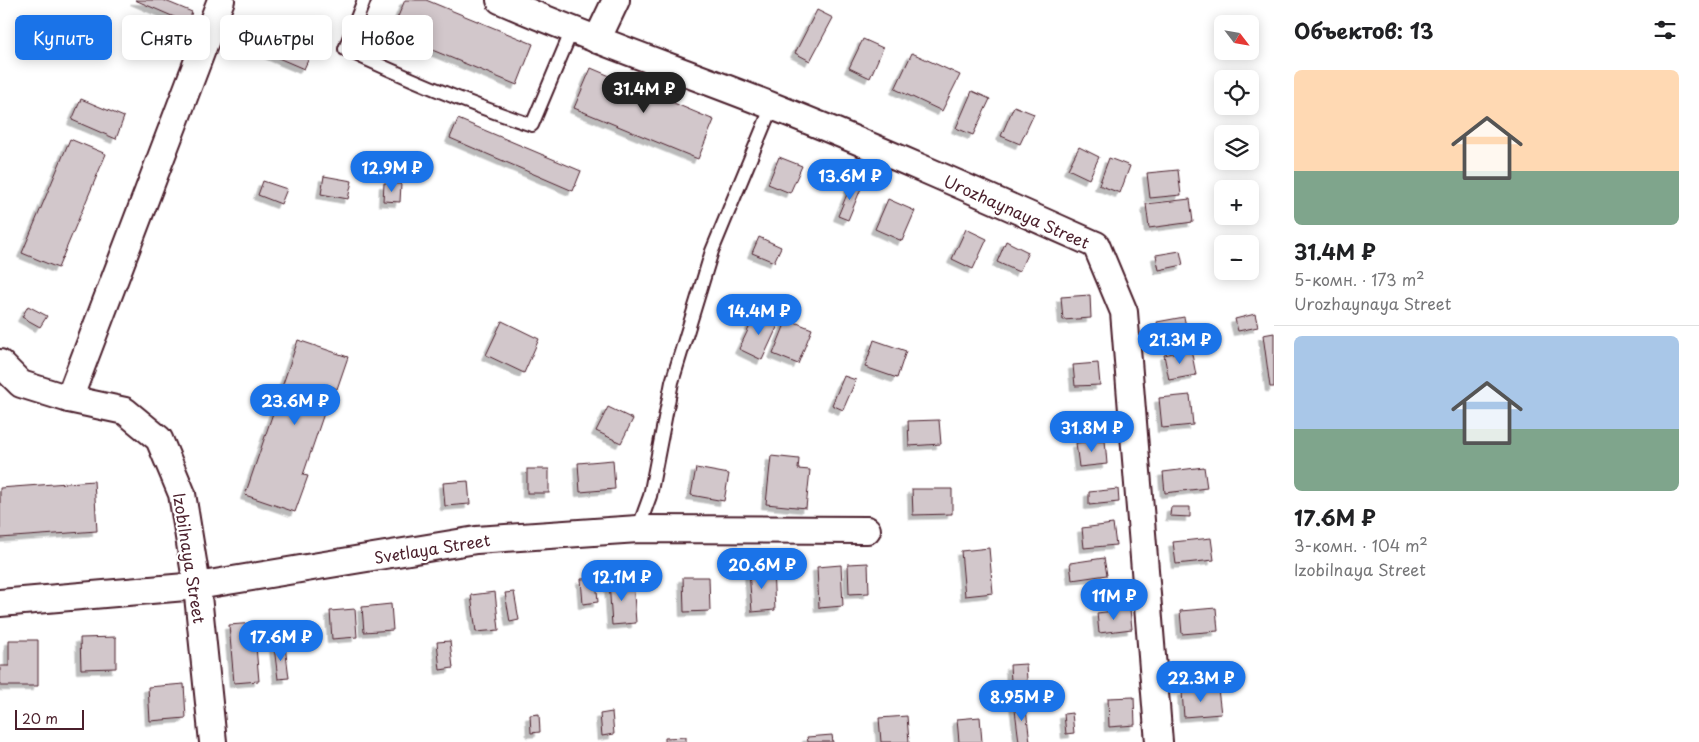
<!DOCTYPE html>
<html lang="ru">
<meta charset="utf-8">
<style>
body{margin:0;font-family:"Playpen Sans",sans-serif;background:#f2f2f2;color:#202124;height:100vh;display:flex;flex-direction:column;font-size:19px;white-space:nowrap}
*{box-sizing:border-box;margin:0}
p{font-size:16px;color:#757577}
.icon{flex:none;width:28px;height:28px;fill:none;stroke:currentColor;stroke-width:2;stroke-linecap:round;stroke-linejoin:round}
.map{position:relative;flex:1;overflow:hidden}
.drawer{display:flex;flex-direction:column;background:#fff;width:425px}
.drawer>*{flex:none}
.top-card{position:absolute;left:15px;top:15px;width:475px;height:45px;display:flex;gap:10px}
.needle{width:32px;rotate:121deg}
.fabs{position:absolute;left:1214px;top:15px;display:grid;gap:10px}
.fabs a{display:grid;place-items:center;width:45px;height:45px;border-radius:8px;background:#fff;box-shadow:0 2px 12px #0003;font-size:25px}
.scale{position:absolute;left:15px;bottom:12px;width:69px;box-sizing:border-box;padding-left:5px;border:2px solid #4a1f2b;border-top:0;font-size:14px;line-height:18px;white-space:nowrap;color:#4a1f2b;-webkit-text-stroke:4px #fff;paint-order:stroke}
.price{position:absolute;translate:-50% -42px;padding:0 11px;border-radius:18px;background:#1a73e8;color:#fff;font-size:16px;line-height:32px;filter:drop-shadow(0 1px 2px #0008)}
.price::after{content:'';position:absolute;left:50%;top:30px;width:15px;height:11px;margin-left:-8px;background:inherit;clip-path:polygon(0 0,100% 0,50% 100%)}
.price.on{background:#222;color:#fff}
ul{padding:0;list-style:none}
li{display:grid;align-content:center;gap:10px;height:265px;padding:0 20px}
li+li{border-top:1px solid #e0e0e0}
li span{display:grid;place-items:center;height:155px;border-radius:8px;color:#555}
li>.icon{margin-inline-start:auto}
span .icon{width:90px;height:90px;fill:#fffc;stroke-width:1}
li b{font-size:21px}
h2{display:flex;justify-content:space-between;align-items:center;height:60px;padding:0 20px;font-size:21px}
.pill{padding:0 18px;border-radius:8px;background:#fff;box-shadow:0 2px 12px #0003;font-size:18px;line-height:45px}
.pill.on{background:#1a73e8;color:#fff}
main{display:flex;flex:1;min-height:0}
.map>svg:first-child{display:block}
.building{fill:#d2c7cb;stroke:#4a1f2b;filter:url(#shadow)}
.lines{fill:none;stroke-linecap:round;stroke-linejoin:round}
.service-casing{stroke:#4a1f2b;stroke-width:16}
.minor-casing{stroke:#4a1f2b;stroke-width:30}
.service{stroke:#fff;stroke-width:12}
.minor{stroke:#fff;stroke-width:26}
.labels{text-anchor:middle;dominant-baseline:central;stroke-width:4;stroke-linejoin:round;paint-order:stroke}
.street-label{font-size:16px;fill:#4a1f2b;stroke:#fff}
</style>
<main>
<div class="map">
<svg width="1274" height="742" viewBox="0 0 1274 742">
<defs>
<filter id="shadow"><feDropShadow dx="-4.5" dy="4.5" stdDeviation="0" flood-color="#0004"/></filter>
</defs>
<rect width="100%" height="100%" fill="#fff"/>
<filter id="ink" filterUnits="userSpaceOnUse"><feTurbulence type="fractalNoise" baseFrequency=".02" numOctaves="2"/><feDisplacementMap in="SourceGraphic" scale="10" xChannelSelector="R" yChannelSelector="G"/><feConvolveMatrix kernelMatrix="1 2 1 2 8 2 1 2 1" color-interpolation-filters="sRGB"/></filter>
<g filter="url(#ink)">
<g class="building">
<path d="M135,0h28l29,12 -4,11z"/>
<path d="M405,0h21l107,44 -16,41 -126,-52z"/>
<path d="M817,10l16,8 -23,43 -15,-8z"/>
<path d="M253,34l56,24 -5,11 -56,-24z"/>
<path d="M863,39l20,9 -13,30 -21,-10z"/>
<path d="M912,53l48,22 -18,36 -47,-22z"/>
<path d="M591,68l123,52 -16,39 -124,-51z"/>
<path d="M972,91l18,8 -17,36 -17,-7z"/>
<path d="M81,99l43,18 -8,22 -44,-19z"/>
<path d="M1014,106l20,8 -14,30 -19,-8z"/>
<path d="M458,119l123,52 -8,20 -123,-53z"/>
<path d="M70,139l36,15 -48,114 -36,-15z"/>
<path d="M1079,147l20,10 -10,22 -21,-10z"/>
<path d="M779,157l23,9 -12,27 -22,-9z"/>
<path d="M1109,158l21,8 -10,27 -21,-8z"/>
<path d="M1178,170l3,25 -31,3 -3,-25z"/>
<path d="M324,176l28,5 -4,18 -27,-5z"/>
<path d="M263,181l24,8 -6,15 -23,-9z"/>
<path d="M852,182l10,4 -14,34 -10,-4z"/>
<path d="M384,183l17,1 -1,18 -17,-1z"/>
<path d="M888,199l27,12 -13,30 -27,-12z"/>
<path d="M1190,199l3,23 -44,6 -3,-24z"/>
<path d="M966,229l21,10 -14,30 -21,-10z"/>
<path d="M759,237l22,10 -7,15 -22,-9z"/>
<path d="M1006,241l22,11 -9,20 -22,-10z"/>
<path d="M1180,251l3,14 -24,5 -3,-15z"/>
<path d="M1090,295l1,23 -28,2 -2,-23z"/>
<path d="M28,306l19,10 -7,11 -18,-10z"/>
<path d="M756,313l23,10 -17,37 -23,-11z"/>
<path d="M1255,314l3,13 -20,4 -3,-12z"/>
<path d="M1184,317l5,23 -28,6 -4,-24z"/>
<path d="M787,319l25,10 -14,35 -25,-10z"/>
<path d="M502,321l37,18 -15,34 -38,-18z"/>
<path d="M1274,333v54h-4l-7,-52z"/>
<path d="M298,340l50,17 -11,32 -4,-2 -30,88 5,1 -13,36 -50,-17z"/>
<path d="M874,340l32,11 -9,27 -32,-11z"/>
<path d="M1191,349l5,26 -27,5 -5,-25z"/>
<path d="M1098,363l2,22 -25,1 -2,-21z"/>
<path d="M844,376l12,4 -13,30 -11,-5z"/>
<path d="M1190,395l3,30 -31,3 -3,-30z"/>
<path d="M608,407l25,12 -12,24 -25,-12z"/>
<path d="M939,420l2,24 -32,2 -1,-25z"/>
<path d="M1105,440l2,24 -28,3 -3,-24z"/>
<path d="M771,456l28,3 -1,10 12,1 -4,38 -40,-4z"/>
<path d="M613,460l2,29 -35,3 -2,-29z"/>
<path d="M1204,467l3,21 -42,5 -2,-21z"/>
<path d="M696,468l33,6 -5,27 -33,-6z"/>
<rect x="527" y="469" width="22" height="24"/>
<path d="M94,481l3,50 -97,7v-50z"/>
<path d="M468,481l2,23 -25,2 -2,-23z"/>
<path d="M912,489h40v25l-39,1z"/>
<path d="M1118,489l1,13 -30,3v-13z"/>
<path d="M1171,507h19v10l-20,-1z"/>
<path d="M1113,524l3,21 -32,3 -2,-20z"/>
<path d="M1211,538l3,22 -38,4 -3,-22z"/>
<path d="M989,548l4,45 -28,3 -4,-45z"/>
<path d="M1104,558l3,17 -35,5 -2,-17z"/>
<path d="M868,563l1,30 -20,1 -1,-30z"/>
<path d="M841,565l2,41 -24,2 -2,-41z"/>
<path d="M773,569l2,41 -23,2 -3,-41z"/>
<path d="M683,577h26l1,34 -26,1z"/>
<path d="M596,578l2,24 -15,2 -2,-25z"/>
<path d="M633,580l3,43 -24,2 -3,-43z"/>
<path d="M495,592l4,38 -23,2 -5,-37z"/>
<path d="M514,592l5,28 -9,2 -5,-29z"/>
<path d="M391,604l2,26 -29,2 -2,-25z"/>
<path d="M1216,608l2,23 -36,3 -2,-23z"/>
<path d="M355,609l2,28 -25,2 -2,-28z"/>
<path d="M1130,609l2,20 -33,4 -2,-20z"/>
<path d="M254,623l5,58 -25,2 -5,-58z"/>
<path d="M116,637v31l-35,1 -1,-31z"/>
<path d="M9,640h29v46h-38v-20h9z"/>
<path d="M450,641l3,27 -13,2 -3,-28z"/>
<path d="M285,646l4,32 -11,1 -4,-32z"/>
<path d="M1026,664l2,32 -16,1 -2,-32z"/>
<path d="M184,684l2,34 -36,3 -2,-34z"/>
<path d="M1218,689l3,25 -37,3 -2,-25z"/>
<path d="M1134,697l1,28 -26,2 -1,-29z"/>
<path d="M1025,701l5,41h-11l-5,-40z"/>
<path d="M612,712l2,22 -12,2 -2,-22z"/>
<path d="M1072,713l2,20 -8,1 -2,-20z"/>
<path d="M539,714l1,18 -9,1 -1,-18z"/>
<path d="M907,716l2,26h-28l-2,-24z"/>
<path d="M980,717l2,25h-23l-2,-23z"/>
<path d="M832,735l1,7h-25l-1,-5z"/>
<path d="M686,737v5h-21v-4z"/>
</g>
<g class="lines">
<defs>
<g id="service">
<path d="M364,0l-19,49c61,29 123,55 187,76l40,-95"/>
<path d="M638,529l12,-33 22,-114 40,-131 60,-145"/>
</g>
<g id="minor">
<path d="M500,0c89,39 181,70 272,106 109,43 216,91 324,139l28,67 35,430"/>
<path d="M597,40l19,-40"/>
<path d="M0,363l21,21 48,15 56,12 34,28 23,55 15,92 16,156"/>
<path d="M69,399l152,-399"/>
<path d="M0,603l197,-17 279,-46 162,-11 229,1"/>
</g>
</defs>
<use href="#service" class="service-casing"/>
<use href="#minor" class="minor-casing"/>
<use href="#service" class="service"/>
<use href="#minor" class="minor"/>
</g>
</g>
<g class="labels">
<g class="street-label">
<text transform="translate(1017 211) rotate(24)">Urozhaynaya Street</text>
<text transform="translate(432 548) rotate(-9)">Svetlaya Street</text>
<text transform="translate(190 558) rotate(81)">Izobilnaya Street</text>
</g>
</g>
</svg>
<div class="fabs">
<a><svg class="needle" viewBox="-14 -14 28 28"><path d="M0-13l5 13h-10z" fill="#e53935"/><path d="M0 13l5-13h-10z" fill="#757577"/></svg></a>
<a><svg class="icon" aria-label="locate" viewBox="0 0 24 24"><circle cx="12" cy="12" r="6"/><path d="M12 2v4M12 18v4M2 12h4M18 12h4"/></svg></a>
<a><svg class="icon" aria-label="layers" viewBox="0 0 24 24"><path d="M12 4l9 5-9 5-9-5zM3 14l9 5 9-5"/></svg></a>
<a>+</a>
<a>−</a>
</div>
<div class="scale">20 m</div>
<b class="price on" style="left:644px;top:114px">31.4M ₽</b>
<b class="price" style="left:392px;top:193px">12.9M ₽</b>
<b class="price" style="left:850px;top:201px">13.6M ₽</b>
<b class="price" style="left:759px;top:336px">14.4M ₽</b>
<b class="price" style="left:1180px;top:365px">21.3M ₽</b>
<b class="price" style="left:295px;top:426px">23.6M ₽</b>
<b class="price" style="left:1092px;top:453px">31.8M ₽</b>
<b class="price" style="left:762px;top:590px">20.6M ₽</b>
<b class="price" style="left:622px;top:602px">12.1M ₽</b>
<b class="price" style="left:1114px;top:621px">11M ₽</b>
<b class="price" style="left:281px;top:662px">17.6M ₽</b>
<b class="price" style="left:1201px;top:703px">22.3M ₽</b>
<b class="price" style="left:1022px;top:722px">8.95M ₽</b>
<div class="top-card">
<a class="pill on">Купить</a>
<a class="pill">Снять</a>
<a class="pill">Фильтры</a>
<a class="pill">Новое</a>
</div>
</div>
<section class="drawer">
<h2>Объектов: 13<svg class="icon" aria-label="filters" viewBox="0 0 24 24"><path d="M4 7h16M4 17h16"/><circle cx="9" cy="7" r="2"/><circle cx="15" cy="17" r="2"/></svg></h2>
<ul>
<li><span style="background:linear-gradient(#ffd9b3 65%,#7fa58c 0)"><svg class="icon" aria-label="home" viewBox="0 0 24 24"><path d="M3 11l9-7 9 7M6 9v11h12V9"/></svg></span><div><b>31.4M ₽</b><p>5-комн. · 173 m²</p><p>Urozhaynaya Street</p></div></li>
<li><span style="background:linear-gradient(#a9c7e8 60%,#7fa58c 0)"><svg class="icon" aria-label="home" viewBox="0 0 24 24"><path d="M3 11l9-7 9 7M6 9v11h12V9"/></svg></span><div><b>17.6M ₽</b><p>3-комн. · 104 m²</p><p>Izobilnaya Street</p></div></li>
</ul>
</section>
</main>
